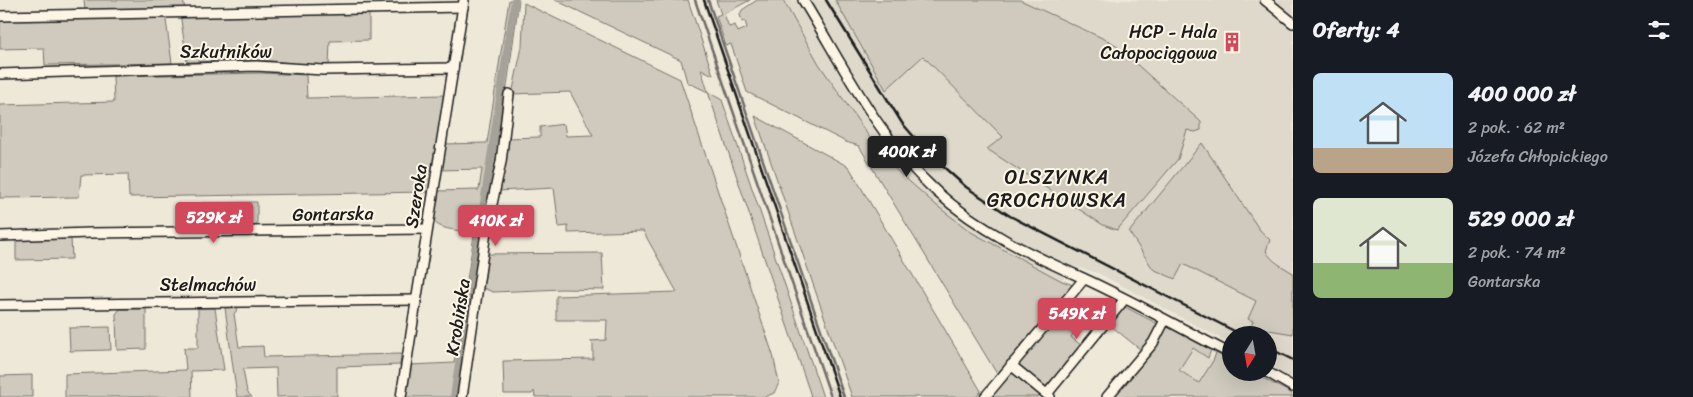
<!DOCTYPE html>
<html lang="pl">
<meta charset="utf-8">
<style>
body{margin:0;font-family:Sriracha,sans-serif;background:#20242c;color:#f1f3f6;height:100vh;display:flex;flex-direction:column;font-size:19px;white-space:nowrap}
*{box-sizing:border-box;margin:0}
p{font-size:16px;color:#9ea1a6}
.icon{flex:none;width:28px;height:28px;fill:none;stroke:currentColor;stroke-width:2;stroke-linecap:round;stroke-linejoin:round}
.map{position:relative;flex:1;overflow:hidden}
.panel{display:flex;flex-direction:column;background:#171b24;width:400px}
.panel>*{flex:none}
.needle{width:32px;rotate:191deg}
.controls{position:absolute;left:1222px;top:326px;display:grid;gap:10px}
.controls a{display:grid;place-items:center;width:55px;height:55px;border-radius:50%;background:#171b24;box-shadow:0 5px 20px #0002;font-size:25px}
.price{position:absolute;translate:-50% -42px;padding:0 11px;border-radius:5px;background:#d1495b;color:#fff;font-size:16px;line-height:32px;filter:drop-shadow(0 1px 2px #0008)}
.price::after{content:'';position:absolute;left:50%;top:30px;width:15px;height:11px;margin-left:-8px;background:inherit;clip-path:polygon(0 0,100% 0,50% 100%)}
.price.on{background:#222;color:#fff}
ul{padding:0;list-style:none}
li{display:flex;align-items:center;gap:15px;height:125px;padding:0 20px}
li span{display:grid;place-items:center;flex:none;width:140px;height:100px;border-radius:8px;color:#555}
li>.icon{margin-inline-start:auto}
span .icon{width:60px;height:60px;fill:#fffc;stroke-width:1}
li b{font-size:21px}
h2{display:flex;justify-content:space-between;align-items:center;height:60px;padding:0 20px;font-size:21px}
main{display:flex;flex:1;min-height:0}
.map>svg:first-child{display:block}
.built{fill:#ded9cb}
.green{fill:#cfcabd;stroke:#76736c}
.lines{fill:none;stroke-linecap:round;stroke-linejoin:round}
.stream{stroke:#6f6c67;stroke-width:2.5}
.canal{stroke:#a7a299;stroke-width:8}
.street-casing{stroke:#1c1c1c;stroke-width:12}
.street{stroke:#fcf5e5;stroke-width:9}
.rail{stroke:#1c1c1c;stroke-width:2.5}
.labels{text-anchor:middle;dominant-baseline:central;stroke-width:4;stroke-linejoin:round;paint-order:stroke}
.poi-label{font-size:18px;fill:#1c1c1c;stroke:#fcf5e5;text-anchor:end}
.street-label{font-size:18px;fill:#1c1c1c;stroke:#fcf5e5}
.quarter-label{font-size:20px;letter-spacing:1px;fill:#1c1c1c;stroke:#fcf5e5}
</style>
<main>
<div class="map">
<svg width="1293" height="397" viewBox="0 0 1293 397">
<rect width="100%" height="100%" fill="#eee8d9"/>
<filter id="ink" filterUnits="userSpaceOnUse"><feTurbulence type="fractalNoise" baseFrequency=".02" numOctaves="2"/><feDisplacementMap in="SourceGraphic" scale="10" xChannelSelector="R" yChannelSelector="G"/><feConvolveMatrix kernelMatrix="1 2 1 2 8 2 1 2 1" color-interpolation-filters="sRGB"/></filter>
<g filter="url(#ink)">
<g class="built">
<path d="M783,0h510v379l-24,-14v-30h-38v9l-133,-71 -26,-7 -10,15 -91,-49 -35,-27 -51,-45 -10,-13 -56,-83z"/>
<path d="M1193,348l20,13 -14,22 -20,-13z"/>
<path d="M840,382l5,15h-15l-3,-10z"/>
</g>
<g class="green">
<path d="M84,0h99l2,9 -100,2z"/>
<path d="M509,0h10l-23,165 -13,67c-11,0 -47,-1 -49,-12 -2,-9 1,-20 2,-29l43,-1 3,-21 -43,1 4,-26 44,-1z"/>
<path d="M555,0h133l25,75 -12,-6 7,23 14,8 101,297h-14l2,-1 -103,-304 -21,-10 -6,-22z"/>
<path d="M716,0h34l-26,14 5,13 6,-2 3,7 9,-4 -2,-7 -3,1 -2,-7 2,-5 15,-10h26l36,64 66,96 51,45 35,27 91,49 11,4 -76,89 -138,-228 -13,-4 -99,-50 -16,-48 -5,2 -10,-30 5,-2z"/>
<path d="M835,0h185l93,43 88,79v8l-6,2 -8,-2 -9,29 -61,71 -14,-5 -116,-76 16,-12 -80,-81 -37,34z"/>
<path d="M524,3l156,76 93,276 6,28 -5,10 -9,4h-230l-1,-6 -2,3h-28l-1,-33 90,-2v-15l-3,-3 16,-1 1,-20h-51v-24l121,-4 -34,-61 -75,2v-7l-9,1 -5,-39 -56,3 9,-53 33,-1v-10l24,-3 2,12 27,-1 -23,-43 -58,2 10,-47z"/>
<path d="M369,11v29l-39,1 -1,26 -67,-7 -75,2 -7,-49z"/>
<path d="M165,13l7,50 -127,2 -1,-17 -44,1v-31z"/>
<path d="M261,73l45,2 1,23 139,-3 -22,129 -4,1 4,-5 4,-28 -299,5 -1,-23 -47,1 -2,22 -79,1v-93l114,-3 -1,-26z"/>
<path d="M755,116l94,51 132,224 -5,6h-124z"/>
<path d="M1202,143l57,86 11,11 -4,11c6,11 16,15 27,22v61l-42,-7 2,-6 -5,-2 8,-18 -73,-37 -8,15 -22,-10 -24,-37z"/>
<path d="M257,202v25l-58,1 5,-7 -2,-18z"/>
<path d="M474,235l8,4 -23,158h-54l5,-32 44,-2z"/>
<path d="M71,238l1,21 -56,1v-21z"/>
<path d="M602,253l2,37 -42,-1 -69,3 -10,-4 5,-34z"/>
<path d="M239,307l-5,7 5,33 24,-1 1,11 137,-3 -1,11 -63,2v29l-60,1 -1,-29 -33,1 4,23 5,5h-15l-12,-89z"/>
<path d="M1125,307l33,17 -7,16 -9,11 -32,-26z"/>
<path d="M198,308h17l9,62 -33,1 1,26h-127v-23l121,-4 -2,-22h14z"/>
<path d="M120,309h26v40l-29,1 -1,-36z"/>
<path d="M1062,311l17,16 -8,10 11,9 -35,43 -30,-25z"/>
<path d="M1167,326l44,24 -3,8 -15,-10 -14,22 20,13 14,-22 3,-8 15,8v11l22,1 38,20 2,4h-182z"/>
<path d="M110,327l1,23 -41,1 -1,-23z"/>
<path d="M1012,371l29,22 -3,4h-48z"/>
<path d="M32,375v22h-32v-21z"/>
</g>
<g class="lines">
<g class="stream">
<path d="M695,0l136,397"/>
<path d="M708,0l136,397"/>
</g>
<g class="canal">
<path d="M480,229l35,-229"/>
<path d="M454,397l24,-160"/>
</g>
<defs>
<g id="street">
<path d="M803,0c40,65 76,140 134,192 42,38 94,63 146,86 50,23 99,51 148,76"/>
<path d="M1265,0l28,23"/>
<path d="M0,16l463,-9"/>
<path d="M0,74l256,-8 67,4 130,-2"/>
<path d="M0,236l90,-3 337,-4"/>
<path d="M0,305l416,-5"/>
<path d="M1011,365l39,32"/>
<path d="M1267,372l26,15"/>
<path d="M1047,394l77,-94"/>
<path d="M401,397l63,-397"/>
<path d="M462,397l24,-165 15,-70 8,-68"/>
<path d="M985,397l99,-118"/>
<path d="M1107,397l46,-54 12,-23"/>
</g>
</defs>
<use href="#street" class="street-casing"/>
<use href="#street" class="street"/>
<g class="rail">
<path d="M704,0l136,397"/>
<path d="M826,0l76,123 26,30 38,34 44,29 232,119"/>
<path d="M1269,348l24,12"/>
</g>
</g>
</g>
<defs>
<symbol id="building-bare" viewBox="-9 -9 18 18"><path d="M-4-6H4V6H1V3H-1V6H-4ZM-2.5-4.3h1.7v1.8h-1.7ZM.8-4.3h1.7v1.8H.8ZM-2.5-1h1.7V.8h-1.7ZM.8-1h1.7V.8H.8Z" fill="#d1495b" stroke="#fcf5e5" stroke-width="2.5" paint-order="stroke"/></symbol>
</defs>
<g fill-rule="evenodd">
<use href="#building-bare" x="1218" y="28" width="28" height="28"/>
</g>
<g class="labels">
<g class="poi-label">
<text x="1217" y="32">HCP - Hala<tspan x="1217" dy="21">Całopociągowa</tspan></text>
</g>
<g class="street-label">
<text x="226" y="52">Szkutników</text>
<text transform="translate(416 196) rotate(-81)">Szeroka</text>
<text transform="translate(333 214) rotate(-1)">Gontarska</text>
<text x="208" y="285">Stelmachów</text>
<text transform="translate(458 317) rotate(-81)">Krobińska</text>
</g>
<g class="quarter-label">
<text x="1057" y="177">OLSZYNKA<tspan x="1057" dy="23">GROCHOWSKA</tspan></text>
</g>
</g>
</svg>
<div class="controls">
<a><svg class="needle" viewBox="-14 -14 28 28"><path d="M0-13l5 13h-10z" fill="#e53935"/><path d="M0 13l5-13h-10z" fill="#9ea1a6"/></svg></a>
</div>
<b class="price on" style="left:907px;top:178px">400K zł</b>
<b class="price" style="left:214px;top:244px">529K zł</b>
<b class="price" style="left:496px;top:247px">410K zł</b>
<b class="price" style="left:1077px;top:340px">549K zł</b>
</div>
<section class="panel">
<h2>Oferty: 4<svg class="icon" aria-label="filters" viewBox="0 0 24 24"><path d="M4 7h16M4 17h16"/><circle cx="9" cy="7" r="2"/><circle cx="15" cy="17" r="2"/></svg></h2>
<ul>
<li><span style="background:linear-gradient(#bfe0f5 75%,#b9a48a 0)"><svg class="icon" aria-label="home" viewBox="0 0 24 24"><path d="M3 11l9-7 9 7M6 9v11h12V9"/></svg></span><div><b>400 000 zł</b><p>2 pok. · 62 m²</p><p>Józefa Chłopickiego</p></div></li>
<li><span style="background:linear-gradient(#dfe7d0 65%,#8fb573 0)"><svg class="icon" aria-label="home" viewBox="0 0 24 24"><path d="M3 11l9-7 9 7M6 9v11h12V9"/></svg></span><div><b>529 000 zł</b><p>2 pok. · 74 m²</p><p>Gontarska</p></div></li>
</ul>
</section>
</main>
